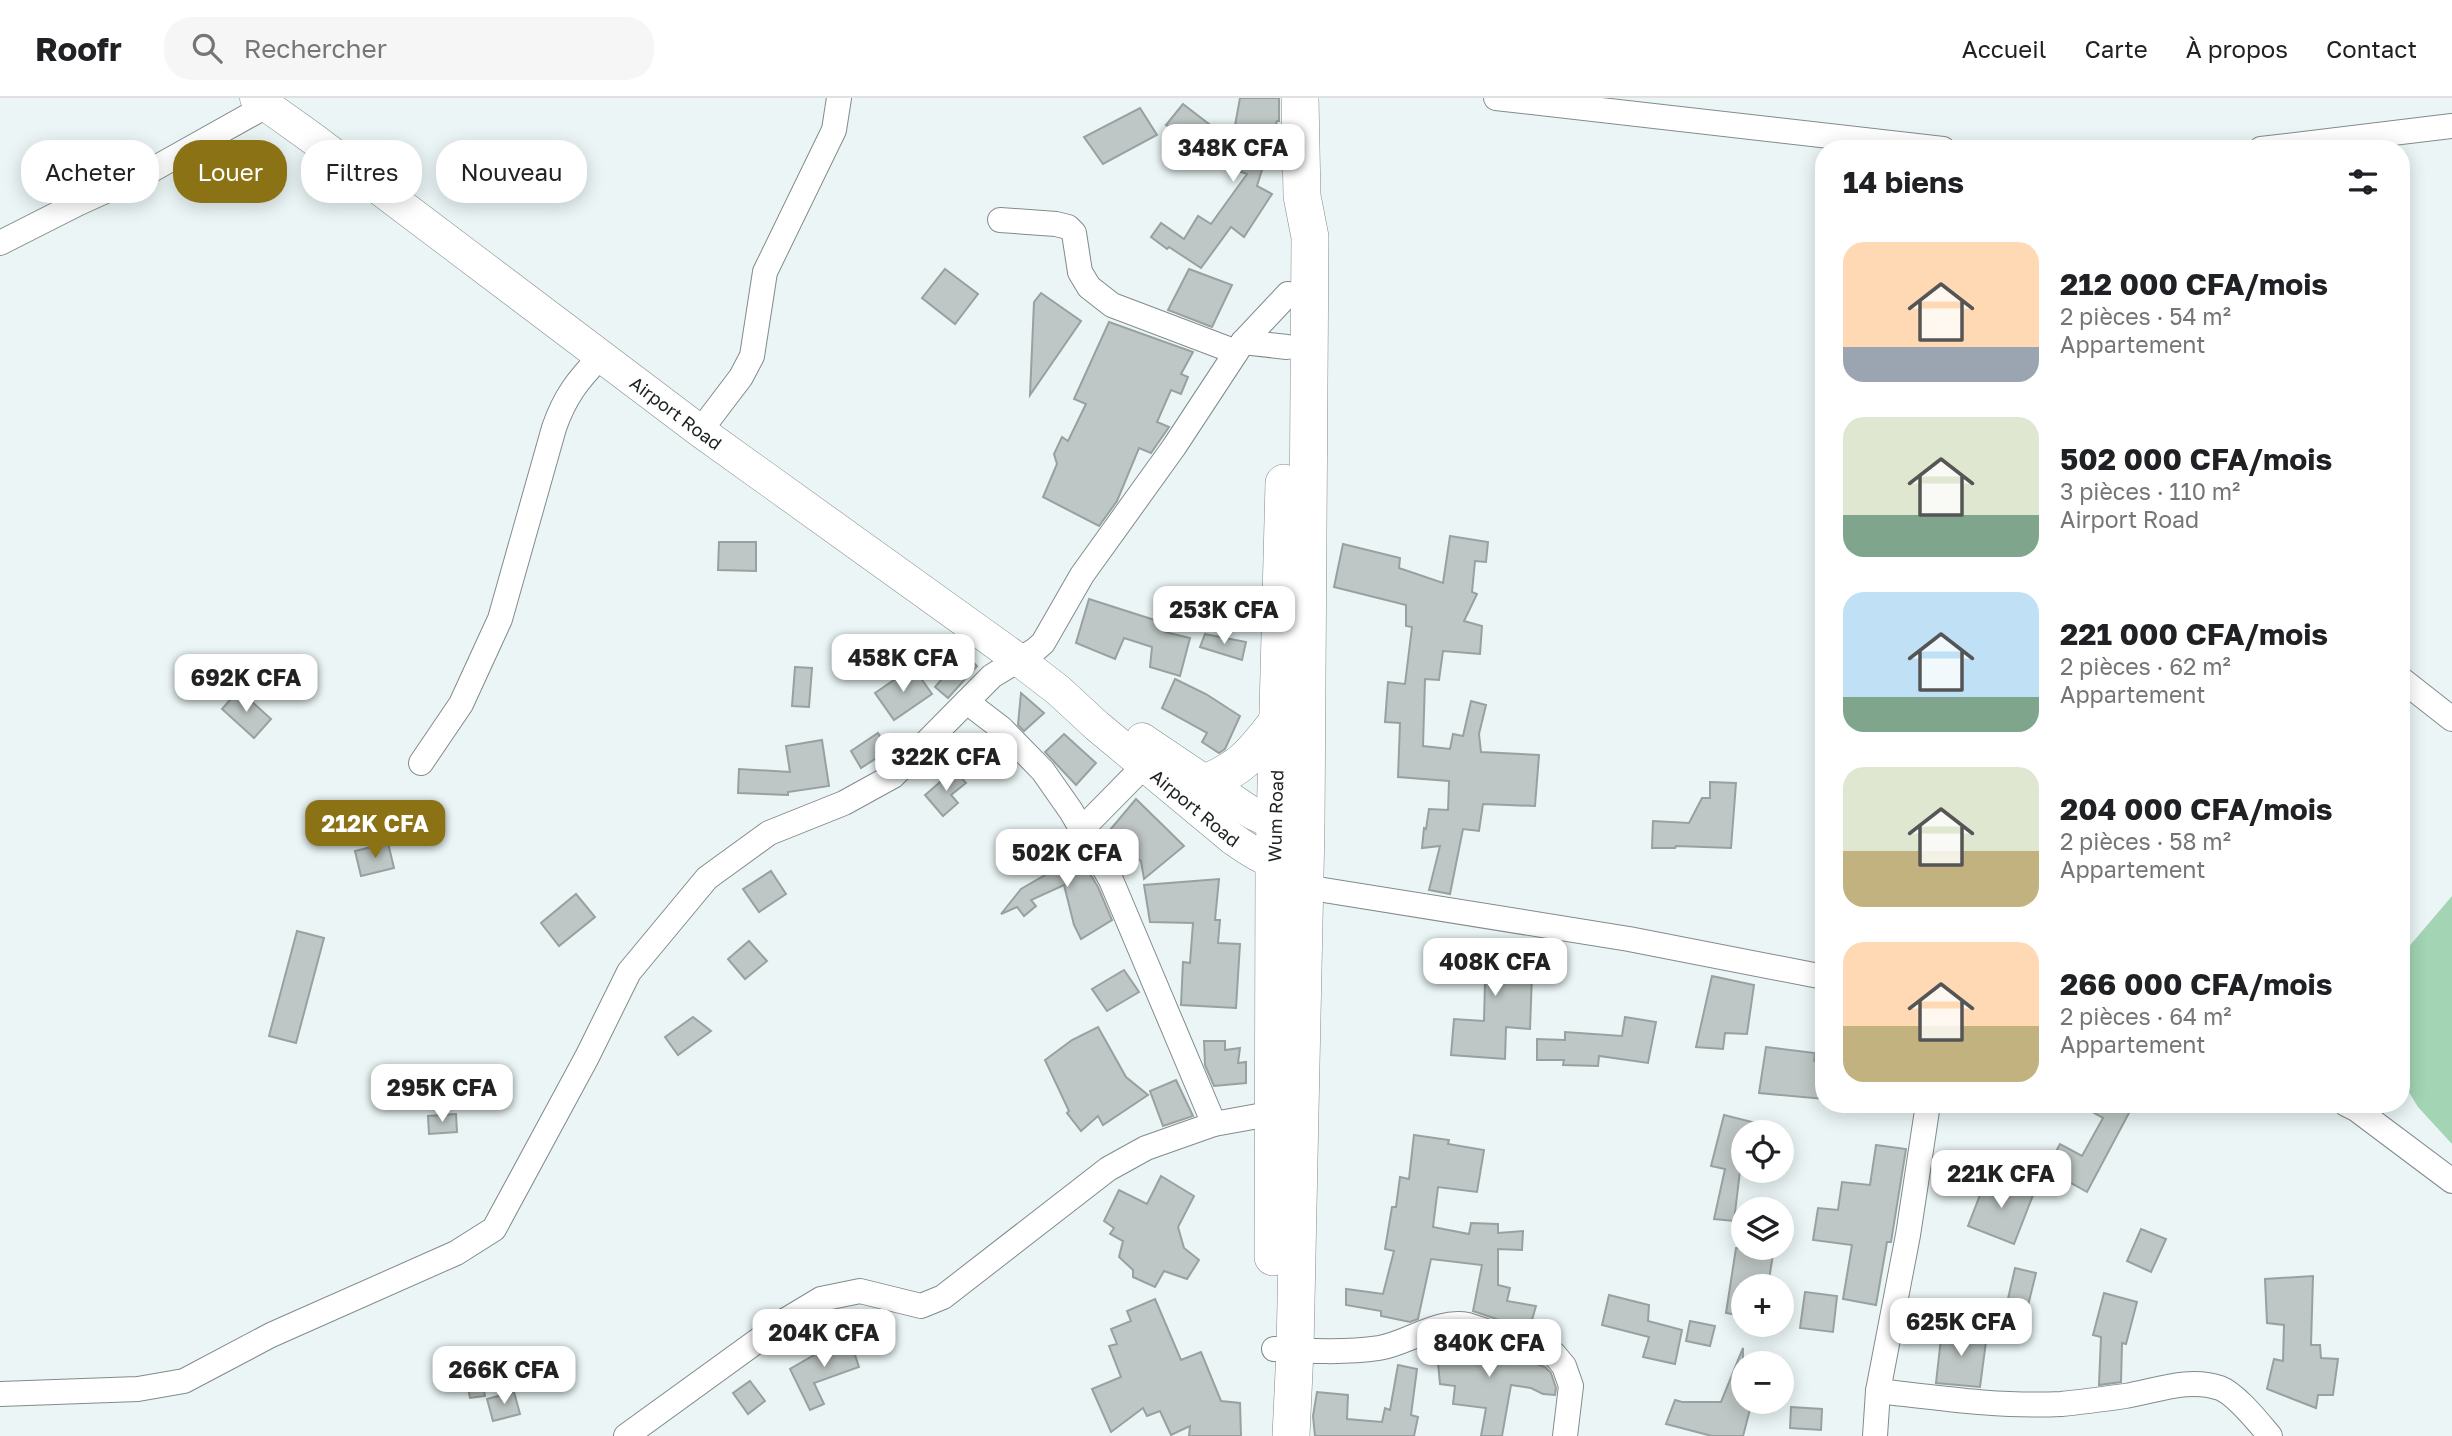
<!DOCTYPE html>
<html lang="fr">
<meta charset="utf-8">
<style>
body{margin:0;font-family:"Golos Text",sans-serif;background:#f6f6f6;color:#202124;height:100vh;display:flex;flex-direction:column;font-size:26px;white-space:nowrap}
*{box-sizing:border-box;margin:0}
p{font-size:23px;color:#757577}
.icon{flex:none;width:38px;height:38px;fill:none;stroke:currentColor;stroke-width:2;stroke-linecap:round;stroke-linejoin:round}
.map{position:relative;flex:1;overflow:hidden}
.details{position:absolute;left:1815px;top:42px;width:595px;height:973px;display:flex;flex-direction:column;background:#fff;border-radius:28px;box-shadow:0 4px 18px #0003}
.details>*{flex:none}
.hud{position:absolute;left:21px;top:42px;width:665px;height:63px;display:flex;gap:14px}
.buttons{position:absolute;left:1731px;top:1022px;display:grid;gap:14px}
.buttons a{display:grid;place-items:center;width:63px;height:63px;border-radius:50%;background:#fff;box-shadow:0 4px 18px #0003;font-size:35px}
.price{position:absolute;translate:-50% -60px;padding:0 16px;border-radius:14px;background:#fff;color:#222;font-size:23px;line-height:46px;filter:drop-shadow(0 2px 4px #0008)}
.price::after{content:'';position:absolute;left:50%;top:42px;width:21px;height:16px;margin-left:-10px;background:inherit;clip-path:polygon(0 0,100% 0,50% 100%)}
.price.selected{background:#8b7215;color:#fff}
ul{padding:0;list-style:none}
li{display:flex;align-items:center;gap:21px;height:175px;padding:0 28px}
li span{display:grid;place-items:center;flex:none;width:196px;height:140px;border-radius:21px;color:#555}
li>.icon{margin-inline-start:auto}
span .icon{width:84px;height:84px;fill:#fffc;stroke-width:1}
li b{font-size:30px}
h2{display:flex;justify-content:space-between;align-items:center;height:84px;padding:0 28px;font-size:30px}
.tag{padding:0 24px;border-radius:28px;background:#fff;box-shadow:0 4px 18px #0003;font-size:24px;line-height:63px}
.tag.selected{background:#8b7215;color:#fff}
header{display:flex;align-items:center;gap:42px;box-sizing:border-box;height:98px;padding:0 35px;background:#fff;border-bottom:2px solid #e0e0e0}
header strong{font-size:33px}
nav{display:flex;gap:38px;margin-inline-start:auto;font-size:24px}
.search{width:490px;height:63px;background:#f6f6f6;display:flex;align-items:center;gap:18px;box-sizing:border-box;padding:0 24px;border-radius:28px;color:#757577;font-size:26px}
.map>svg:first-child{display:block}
.green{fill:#a3d4b4}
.building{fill:#bec7c5;stroke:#98a19f;stroke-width:2}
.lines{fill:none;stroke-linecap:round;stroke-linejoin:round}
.minor-casing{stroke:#828b8c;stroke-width:26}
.major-casing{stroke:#828b8c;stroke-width:33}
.highway-casing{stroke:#828b8c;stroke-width:38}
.minor{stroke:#fff;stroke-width:24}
.major{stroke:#fff;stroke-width:32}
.highway{stroke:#fff;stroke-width:37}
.labels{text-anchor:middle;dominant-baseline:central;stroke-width:5;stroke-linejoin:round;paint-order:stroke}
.street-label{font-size:18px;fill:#1d2121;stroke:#fff}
</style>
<header>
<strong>Roofr</strong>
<div class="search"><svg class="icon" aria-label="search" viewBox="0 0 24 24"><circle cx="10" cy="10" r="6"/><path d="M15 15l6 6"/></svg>Rechercher</div>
<nav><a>Accueil</a><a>Carte</a><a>À propos</a><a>Contact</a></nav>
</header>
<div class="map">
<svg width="2452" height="1338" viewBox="0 0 2452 1338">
<rect width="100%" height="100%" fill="#ebf5f5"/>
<path class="green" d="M2452,798v248l-34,-37 -17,-28v-123z"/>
<g class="building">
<path d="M1240,0h39v23h-2l-20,65 15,8 -28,43 -13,-10 -30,41 -32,-21 -2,2 -16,-12 10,-14 23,16 14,-23 13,8 36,-50 -22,-8 5,-25 2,1z"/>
<path d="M1183,6l35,27 -15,19 -37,-25z"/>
<path d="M1140,10l17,27 -54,29 -19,-27z"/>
<path d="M945,171l33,25 -23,30 -33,-26z"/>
<path d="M1189,171l43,16 -20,42 -44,-17z"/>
<path d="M1041,195l40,28 -51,74 4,-93z"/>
<path d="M1109,224l84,30 -12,22 7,3 -7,17 -10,-4 -14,32 12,5 -18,26 -12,-5 -22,53 -18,25 -56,-29 14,-33 -3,-10 8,-17 6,4 18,-37 -12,-5z"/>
<path d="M1450,438l38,6 -2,20 -11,-1 -3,31 5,2 -13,27 18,5 -2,28 -37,-3 -4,29 -14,-1 -2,67 27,3 3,-15 10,2 8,-35 15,4 -7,29 2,18 58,3 -4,51 -52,-2 -4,27 -16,-2 -13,65 -21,-4 11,-44 -18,2 2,-20 2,1 3,-20 19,1 1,-29 -51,-4 2,-54 -15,-1 3,-40 17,2 7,-57 -6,-1v-21l-72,-18 9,-43 57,14 -1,10 44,15z"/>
<path d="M719,444h37v29l-38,-1z"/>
<path d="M1089,501l78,25 -2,8 25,6 -10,38 -30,-9 2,-20 -28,-9 -9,21 -39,-16z"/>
<path d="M1205,536l41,8 -4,18 -42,-13z"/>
<path d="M964,556l13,12 -29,32 -13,-11z"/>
<path d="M795,569l17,1 -3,39 -17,-1z"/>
<path d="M913,569l19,27 -38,26 -19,-27z"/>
<path d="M1175,581l31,15 34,22 -15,33 -6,4 -17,-11 5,-9 -45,-25z"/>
<path d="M239,592l32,29 -17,19 -32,-29z"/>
<path d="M1021,595l23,20 -20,18 -6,-6z"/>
<path d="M878,635l11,17 -28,18 -10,-17z"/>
<path d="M1064,636l32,29 -20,22 -31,-33z"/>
<path d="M822,642l7,46 -41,6v3l-50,-2 1,-24 51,3 -4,-26z"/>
<path d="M954,672l12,13 -15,12 7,8 -15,13 -18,-21z"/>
<path d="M1710,684l26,1 -5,65 -55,-2 -1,2h-23l1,-27 36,2 13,-25h8z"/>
<path d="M1136,701l48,47 -40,33 -3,-18 -37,-24z"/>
<path d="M1064,733l34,56 14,33 -31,19 -7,-14 -10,-40 -33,15 5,6 -12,10 -7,-9 -16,7 20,-25 29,-17 -7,-13z"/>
<path d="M388,745l6,25 -33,8 -6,-25z"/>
<path d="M771,773l15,23 -27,18 -16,-23z"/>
<path d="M1219,781l-4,41h5l-2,23 22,1 -4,64 -55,-3 2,-43 7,1 3,-40 -43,-1 -6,-37z"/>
<path d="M576,796l19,23 -36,29 -18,-23z"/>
<path d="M297,833l27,7 -28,105 -27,-7z"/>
<path d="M749,843l18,20 -22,18 -17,-20z"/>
<path d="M1461,846l72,3 -3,82 -24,-2 -1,32 -54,-4 3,-36 30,2 1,-38 -27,-2z"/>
<path d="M1124,872l15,22 -32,19 -15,-22z"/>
<path d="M1712,878l42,9 -7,49 -22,-1 -2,16 -27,-2z"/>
<path d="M693,919l18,14 -33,24 -13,-18z"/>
<path d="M1625,919l31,5 -8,41 -49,-7 -1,10 -35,-1 1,-5h-27v-21l28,1v-8l57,4z"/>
<path d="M1098,929l28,50 22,18 -45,30 -5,-9 -17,15 -14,-18 2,-2 -24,-51 27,-20z"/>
<path d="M1204,943h21v9l15,-2 -2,15 8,-1v21l-32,3 -9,-21z"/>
<path d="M1766,949l49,6 -1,8 10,2v36l-65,-6z"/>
<path d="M1176,982l17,36 -30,10 -13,-35z"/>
<path d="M2078,1006h41l11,7 -43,81 -41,-23 14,-25 22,12 21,-38z"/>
<path d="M456,1016l1,18 -28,2 -1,-18z"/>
<path d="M1724,1017l48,12v5h-29v40l-3,-1 -6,50 -20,-2 11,-50 -14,-3z"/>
<path d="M1414,1037l35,5 -1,4 36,6 -7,42 -39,-5 -5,40 36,7 2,-11 27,1v9l25,-2 -1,19 -24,-1v36l12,3 -3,13 29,5 -7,24 -56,-19 9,-46 -51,-6 -13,60 -8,3 -29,-6v-5l-35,-6v-16l37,5 11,-43 -9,-2 7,-42h4l4,-30 9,2z"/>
<path d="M1876,1047l30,4 -15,93h-4l-11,63 -33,-6 9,-54 -39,-5 5,-32 20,2 4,-28 28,3z"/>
<path d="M1161,1078l33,20 -16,31 6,21 15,12 -12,19 -23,-8 -9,16 -22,-10v-7l-14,-13 4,-16 -13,-7 4,-6 -10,-7 15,-31 28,14z"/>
<path d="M1987,1079l46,18 -19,49 -46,-18z"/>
<path d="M2141,1131l25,10 -15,33 -24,-11z"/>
<path d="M1736,1150h38l-6,38h-25v30l-17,-3z"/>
<path d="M2015,1170l21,5 -14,57 -20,-5z"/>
<path d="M2313,1178l-2,69h9l1,13 17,1 -5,36h-15l-2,13 -49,-19 7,-30 9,2 1,-36 -17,-2 -2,-44z"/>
<path d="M1805,1194l32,4 -4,36 -33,-4z"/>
<path d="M2104,1195l33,9 -11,42 -4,-1 -1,39 -22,3 2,-48 -8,-2z"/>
<path d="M1609,1197l40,10 -1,16 34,9 -7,34 -32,-7 6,-20 -47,-12z"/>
<path d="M1155,1201l26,61 20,-8 20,49 19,2 1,33h-52l1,-10 -19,9 -11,-24 -13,5 -4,-8 -32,24 -19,-43 29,-12 -12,-31 8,-2 -6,-15 20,-8 -4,-10z"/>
<path d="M1690,1223l25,5 -5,20 -24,-5z"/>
<path d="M1942,1231l45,5 -7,53 -44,-4z"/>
<path d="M849,1239l10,30 -45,16 10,21 -14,6 -20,-41 24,-14 -2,-5z"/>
<path d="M1457,1241l8,1 80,27 6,6 5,15 -1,7 -12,-1 -12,-6 -20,-3 -9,51h-21l5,-28 -33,-4 2,-18 -15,-2 -2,-21 6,-22z"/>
<path d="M1743,1250v54h9l-9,34h-31l-46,-12 9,-24 7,2h39z"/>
<path d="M1398,1267l19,4 -6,46 7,2 -4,19h-99l-2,-20 4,-24 31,3 -1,24 35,3 3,-14 5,2z"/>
<path d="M480,1272l5,26 -15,2 -5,-25z"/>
<path d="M750,1283l15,20 -17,13 -15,-21z"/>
<path d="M514,1294l6,22 -27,7 -6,-22z"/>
<path d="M1791,1309l31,2 -1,21 -31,-2z"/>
</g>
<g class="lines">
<defs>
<g id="minor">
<path d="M1496,0l447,51"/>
<path d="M2261,51l191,-23"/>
<path d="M1000,122l56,4 12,3 6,6 6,39 9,15 23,18 124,47"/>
<path d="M0,145l79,-40 71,-32 116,-65"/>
<path d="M1243,244l44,5"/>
<path d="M700,333l41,-54 11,-21 13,-84 69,-142 5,-32"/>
<path d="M2401,581l51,40"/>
<path d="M967,604l34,26 42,43 28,40 40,69 103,244"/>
<path d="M421,665l40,-59 39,-85 54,-191c11,-32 24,-48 47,-72"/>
<path d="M1082,731l63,-64"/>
<path d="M1305,789l324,52 195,38"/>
<path d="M2346,1006l10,5 96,72"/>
<path d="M1274,1251c34,2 71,4 105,-1 30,-5 58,-29 89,-23l86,29 10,12 7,20 -6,50"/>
<path d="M1878,1293c61,7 121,16 183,13 21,-2 43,-5 64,-8 31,-5 64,-19 95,-8 16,6 39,35 50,48"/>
<path d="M0,1296l138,-5 46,-8 87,-46 185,-82 38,-24 93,-172 42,-85 78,-94 62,-45 75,-30 49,-27 99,-100 43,-26 8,-7 39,-68 92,-128 69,-105 45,-48"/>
<path d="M626,1338l160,-116 35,-21 39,-8 61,15 22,-9 165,-128 38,-21 68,-24 72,-13"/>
<path d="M1875,1338l3,-45 30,-156 20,-131"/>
</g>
<g id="major">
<path id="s1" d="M256,0l56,40 388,293 319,229 39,30 39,36 136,113c23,16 34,24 63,26"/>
<path d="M1142,641l110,74 23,11 21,2"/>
</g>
<g id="highway">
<path d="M1205,685c38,-15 49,-31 73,-62"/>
<path id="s2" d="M1273,1159l1,-394 10,-380"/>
<path d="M1291,1338l4,-86 11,-523 4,-590 -8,-41 -2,-98"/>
</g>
</defs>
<use href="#minor" class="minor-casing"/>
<use href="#major" class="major-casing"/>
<use href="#highway" class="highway-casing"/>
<use href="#minor" class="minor"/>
<use href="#major" class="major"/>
<use href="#highway" class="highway"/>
</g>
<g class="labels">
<g class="street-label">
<text stroke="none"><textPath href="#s1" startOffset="525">Airport Road</textPath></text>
<text stroke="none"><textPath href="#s1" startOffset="1178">Airport Road</textPath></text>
<text stroke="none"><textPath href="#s2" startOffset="441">Wum Road</textPath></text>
</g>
</g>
</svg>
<div class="buttons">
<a><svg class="icon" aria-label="locate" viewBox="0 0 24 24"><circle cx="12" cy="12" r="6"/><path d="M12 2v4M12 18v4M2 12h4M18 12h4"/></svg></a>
<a><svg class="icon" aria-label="layers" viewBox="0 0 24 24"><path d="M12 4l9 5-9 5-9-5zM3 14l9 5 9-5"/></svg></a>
<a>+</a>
<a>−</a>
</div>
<b class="price" style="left:1233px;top:86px">348K CFA</b>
<b class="price" style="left:1224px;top:548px">253K CFA</b>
<b class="price" style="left:903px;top:596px">458K CFA</b>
<b class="price" style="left:246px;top:616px">692K CFA</b>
<b class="price" style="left:946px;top:695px">322K CFA</b>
<b class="price selected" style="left:375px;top:762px">212K CFA</b>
<b class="price" style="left:1067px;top:791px">502K CFA</b>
<b class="price" style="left:1495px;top:900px">408K CFA</b>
<b class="price" style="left:442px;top:1026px">295K CFA</b>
<b class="price" style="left:2001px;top:1112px">221K CFA</b>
<b class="price" style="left:1961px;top:1260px">625K CFA</b>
<b class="price" style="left:824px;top:1271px">204K CFA</b>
<b class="price" style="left:1489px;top:1281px">840K CFA</b>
<b class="price" style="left:504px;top:1308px">266K CFA</b>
<div class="hud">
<a class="tag">Acheter</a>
<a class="tag selected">Louer</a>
<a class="tag">Filtres</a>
<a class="tag">Nouveau</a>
</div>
<section class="details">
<h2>14 biens<svg class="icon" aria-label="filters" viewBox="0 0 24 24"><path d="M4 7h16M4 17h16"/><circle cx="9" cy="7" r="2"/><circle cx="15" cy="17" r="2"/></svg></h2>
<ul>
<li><span style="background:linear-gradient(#ffd9b3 75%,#9aa5b1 0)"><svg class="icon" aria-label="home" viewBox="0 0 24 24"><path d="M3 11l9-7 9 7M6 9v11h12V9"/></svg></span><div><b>212 000 CFA/mois</b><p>2 pièces · 54 m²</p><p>Appartement</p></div></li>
<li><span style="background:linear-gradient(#dfe7d0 70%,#7fa58c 0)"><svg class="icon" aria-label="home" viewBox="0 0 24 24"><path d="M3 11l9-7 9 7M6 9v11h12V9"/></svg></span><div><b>502 000 CFA/mois</b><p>3 pièces · 110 m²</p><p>Airport Road</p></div></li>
<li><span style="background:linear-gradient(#bfe0f5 75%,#7fa58c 0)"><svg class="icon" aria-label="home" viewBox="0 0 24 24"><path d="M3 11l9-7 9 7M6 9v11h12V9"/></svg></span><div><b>221 000 CFA/mois</b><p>2 pièces · 62 m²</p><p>Appartement</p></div></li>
<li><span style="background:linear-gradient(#dfe7d0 60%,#c2b280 0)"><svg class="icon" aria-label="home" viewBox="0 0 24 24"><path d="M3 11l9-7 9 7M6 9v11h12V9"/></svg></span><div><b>204 000 CFA/mois</b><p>2 pièces · 58 m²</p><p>Appartement</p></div></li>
<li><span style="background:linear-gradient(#ffd9b3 60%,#c2b280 0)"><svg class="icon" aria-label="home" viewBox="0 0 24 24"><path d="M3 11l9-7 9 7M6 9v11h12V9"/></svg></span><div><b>266 000 CFA/mois</b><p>2 pièces · 64 m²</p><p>Appartement</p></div></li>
</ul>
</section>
</div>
